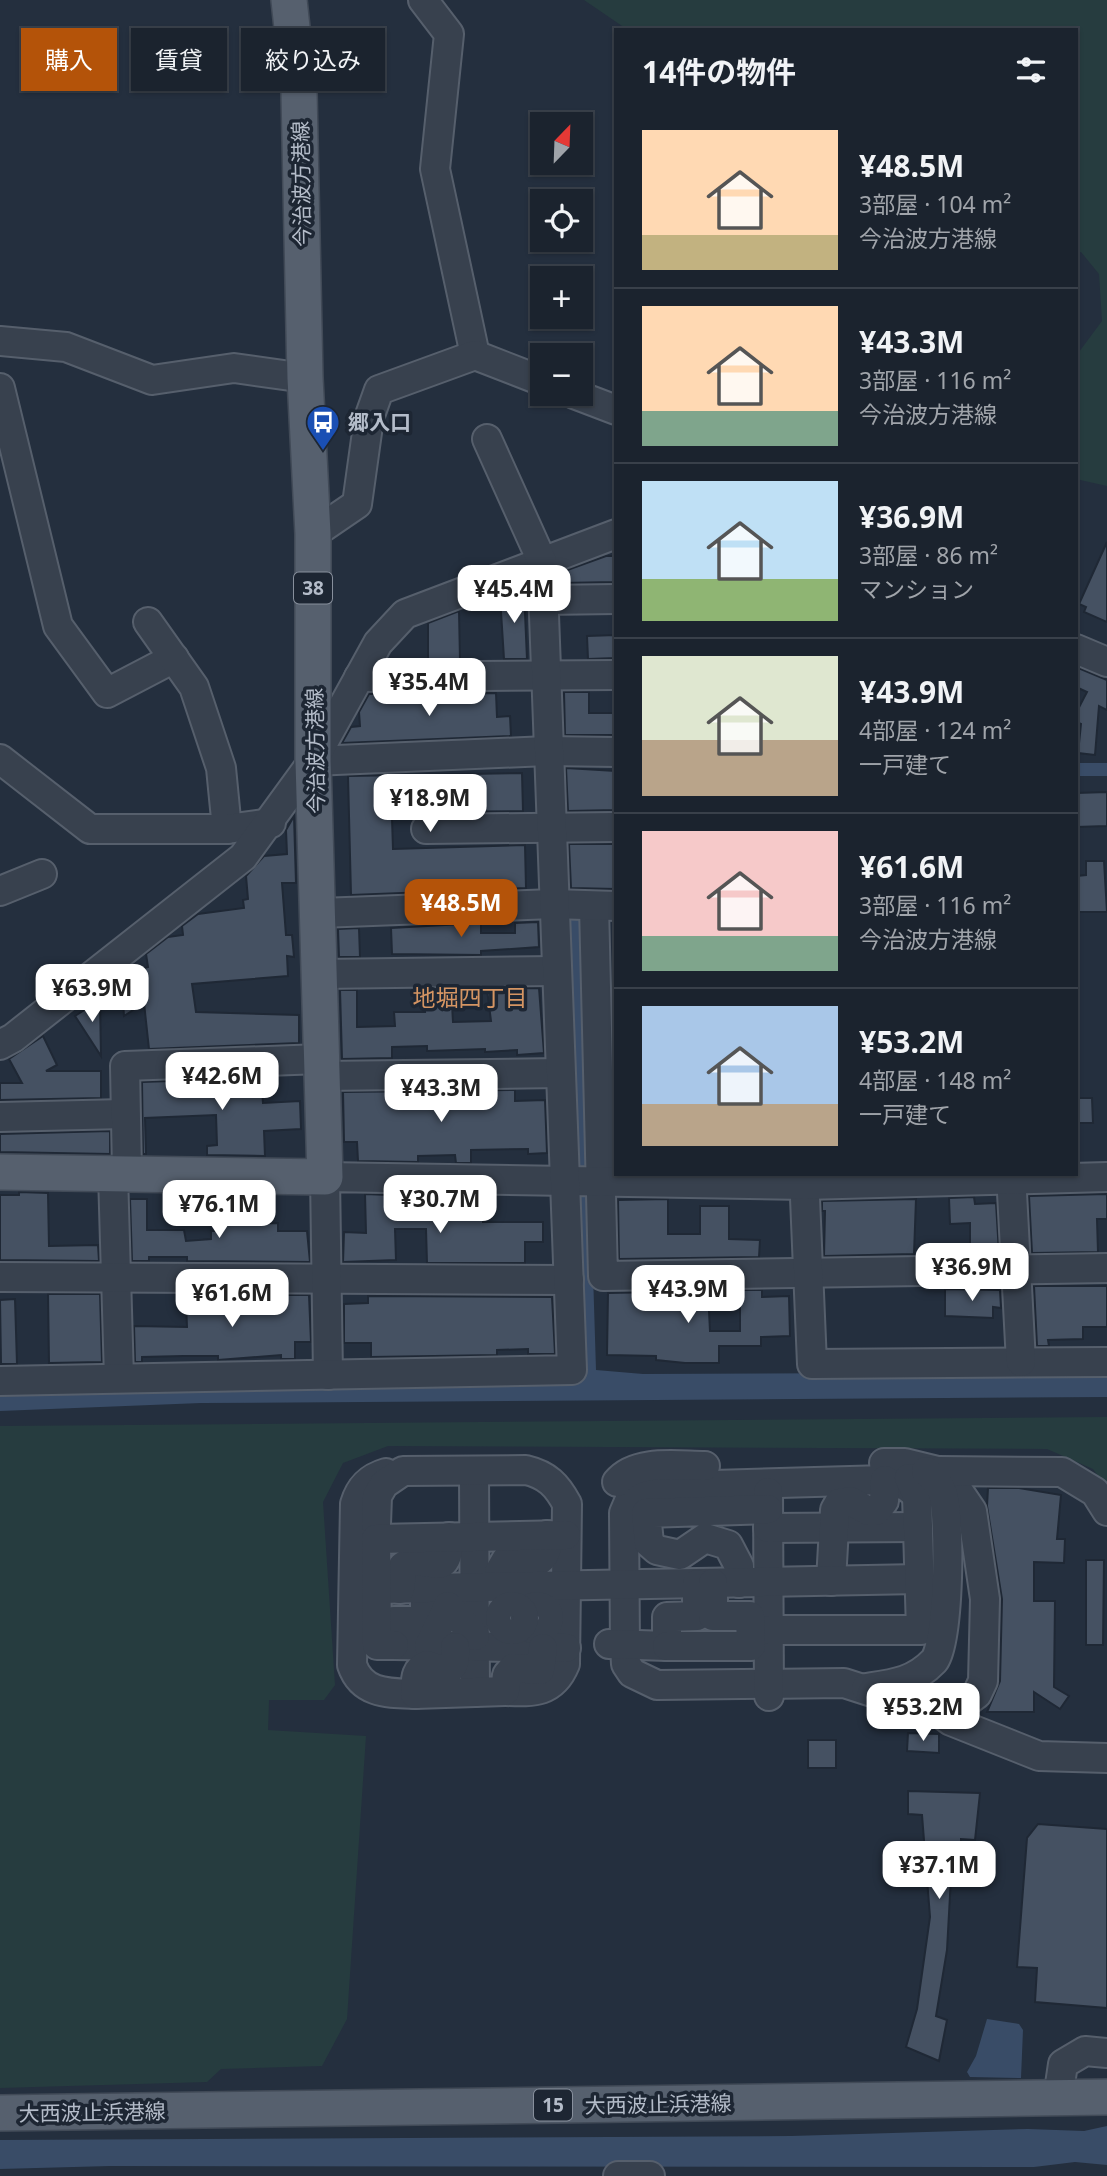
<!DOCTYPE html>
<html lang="ja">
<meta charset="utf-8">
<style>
body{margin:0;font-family:"Noto Sans","Noto Sans JP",sans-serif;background:#282f3a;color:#f1f3f6;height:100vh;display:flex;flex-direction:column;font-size:26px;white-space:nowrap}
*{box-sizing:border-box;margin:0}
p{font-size:23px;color:#a0a4aa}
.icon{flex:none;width:38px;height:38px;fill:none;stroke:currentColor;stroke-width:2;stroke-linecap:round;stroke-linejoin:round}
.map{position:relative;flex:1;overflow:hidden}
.drawer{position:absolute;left:614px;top:28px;width:464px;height:1148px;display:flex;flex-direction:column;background:#1b232e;border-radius:0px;box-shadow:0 2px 5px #0004,0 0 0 2px #39404a}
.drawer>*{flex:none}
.top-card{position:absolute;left:21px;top:28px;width:488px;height:63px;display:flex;gap:14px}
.needle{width:46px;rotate:23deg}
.buttons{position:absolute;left:530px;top:112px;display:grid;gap:14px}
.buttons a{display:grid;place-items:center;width:63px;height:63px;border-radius:0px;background:#1b232e;box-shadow:0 2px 5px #0004,0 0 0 2px #39404a;font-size:35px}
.price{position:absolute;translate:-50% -60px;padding:0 16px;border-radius:14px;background:#fff;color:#222;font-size:23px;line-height:46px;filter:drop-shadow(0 2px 4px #0008)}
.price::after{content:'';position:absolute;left:50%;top:42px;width:21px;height:16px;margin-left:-10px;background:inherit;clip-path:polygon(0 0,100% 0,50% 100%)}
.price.on{background:#b45309;color:#fff}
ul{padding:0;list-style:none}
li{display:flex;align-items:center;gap:21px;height:175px;padding:0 28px}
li+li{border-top:2px solid #39404a}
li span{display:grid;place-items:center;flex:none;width:196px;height:140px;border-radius:0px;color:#555}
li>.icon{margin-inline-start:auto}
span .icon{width:84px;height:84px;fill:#fffc;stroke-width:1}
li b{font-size:30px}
h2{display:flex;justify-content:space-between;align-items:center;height:84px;padding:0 28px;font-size:30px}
.pill{padding:0 24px;border-radius:0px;background:#1b232e;box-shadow:0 2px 5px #0004,0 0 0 2px #39404a;font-size:24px;line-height:63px}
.pill.on{background:#b45309;color:#fff}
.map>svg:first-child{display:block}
.green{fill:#263c3f}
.water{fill:#394c67}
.building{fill:#455162;stroke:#1f2835;stroke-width:2}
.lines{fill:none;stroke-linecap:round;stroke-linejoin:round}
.minor-casing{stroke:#565f6c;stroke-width:32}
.major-casing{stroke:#414a57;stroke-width:38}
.minor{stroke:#38414e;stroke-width:28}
.major{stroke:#56606e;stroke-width:35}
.labels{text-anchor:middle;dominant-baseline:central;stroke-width:7;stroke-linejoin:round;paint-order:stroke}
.shield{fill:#1d2633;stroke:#878f9c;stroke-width:2}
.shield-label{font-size:19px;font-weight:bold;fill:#b4bcc9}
.street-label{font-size:21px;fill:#b4bcc9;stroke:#1d2633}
.poi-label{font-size:21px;font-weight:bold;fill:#b4bcc9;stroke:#1d2633;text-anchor:start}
.neighbourhood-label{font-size:23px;fill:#d59563;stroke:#1d2633}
</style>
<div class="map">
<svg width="1107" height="2176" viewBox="0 0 1107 2176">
<rect width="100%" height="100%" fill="#242f3e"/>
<g class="green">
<path d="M584,0h523v486l-31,-7v-123l26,-35 -3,-47 -18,-22h-5v-222h-448z"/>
<path d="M1107,1417v71l-14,-19 -46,-20 -659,-3 -45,17 -20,39 12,183 -11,15h-55l-1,30 98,6 -19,283 -25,47 -101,3 -14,13 -207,6v-662z"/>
</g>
<g class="water">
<rect x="1076" y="763" width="31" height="13"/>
<path d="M563,916l19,1 14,453 47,4 464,-2v25l-906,6 -201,8v-26l577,-14z"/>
<path d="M987,2019l32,5 4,6 -2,48 -51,-1 -3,-5 9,-16z"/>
<path d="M1107,2126v39l-32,-3 -41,5 -924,-1 -110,3v-29l791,-4 237,-7 56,2z"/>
</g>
<g class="building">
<path d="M1107,542v80l-23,-10 2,-5 -7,-3z"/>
<path d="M606,556h10v26l-57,1v-10z"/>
<path d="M515,590h9l3,69h-23l-4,-63z"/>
<path d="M459,611l1,49h-32v-37z"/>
<path d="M616,635v23l-28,1 -1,-23z"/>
<path d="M1076,667l31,13v30l-8,-4 -4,49 -17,-2 3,-29 -5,-2v-9l11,-21 -11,-5z"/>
<path d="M564,692h25v21h27v22h-51z"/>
<path d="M496,693l1,24 13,-1 1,20 -169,7 9,-16 9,-1 -1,-14 10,-18z"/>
<path d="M566,768l50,3v39l-48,1z"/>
<path d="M522,773l1,38 -97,1 -11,5 -23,1 1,31 132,-4 1,43 -175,7 -3,-119z"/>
<path d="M1107,792v34l-31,1v-34z"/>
<path d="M294,816l2,67h-14l4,52h6l2,22 -7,-1 1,20 -96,8 4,28 103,3v28l-150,6 -5,-46 -20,13 -3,-42 27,-7 -2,-13 22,-17 15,-2 -1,-9 16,-12 46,-6 -1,-8 5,-1 -2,-23 18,-20 23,-2 -1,-24z"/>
<path d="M569,844h47v45l-45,-1z"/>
<path d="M1086,861h18l3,51h-31v-36l10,-1z"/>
<path d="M538,922l1,25 -58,4v4l-89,-1 -1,-26 90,-5v10h34v-10z"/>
<path d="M359,928l1,29h-21l-1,-28z"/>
<path d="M539,988l5,65 -27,2v-5l-32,2v-3l-58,2v-5l-35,1v11l-50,1 -2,-69h17v37l38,-1 -1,-14h31l-2,-23h23l6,15 1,18 38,-1 -4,-32z"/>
<path d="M100,1000l1,56 -26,-40z"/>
<path d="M43,1036l14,29 -11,6h55v27l-101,2v-17h22l-13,-24z"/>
<path d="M253,1078l1,13 8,-1 1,13 37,-2 1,28 -37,2 1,25 -58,-1v-9l10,-1 -1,-30 -71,3 1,36h-3l-1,-72z"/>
<path d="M515,1090v11l30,-1 2,53 -19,1v-5l-57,1v13h-15l-1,-8 -37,1v6l-60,-1 -1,-19h-13l-1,-50z"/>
<path d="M1076,1098h16l1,25h-17z"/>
<path d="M110,1131v23l-110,-2v-18z"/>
<path d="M19,1192l29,1 1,53 49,-1 1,16 -99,-1v-65h19z"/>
<path d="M365,1194l24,1 1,12 51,-1v4l42,2v10h60v20h-18v21h-98l-1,-34h-31l1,31 -53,2 1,-30 22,1z"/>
<path d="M1107,1194v25h-10l1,33 -66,1 -3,-57z"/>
<path d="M974,1197l1,7 21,-1 3,50 -29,1v-31l-20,1 -1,-26z"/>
<path d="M130,1199h17v31h37l2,11 25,-2v-8h9v-27h28l1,20 29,-1v8h29l3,31 -123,-1v-4h-38v4h-17z"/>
<path d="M668,1199v35h32v-28h29v33l31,1 -1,17 -140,2 -1,-59z"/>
<path d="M916,1199l-2,55 -90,2 1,-45h-3v-10z"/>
<path d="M1034,1286h73v41h-24v12l-35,1 1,6h-12z"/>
<path d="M945,1289l55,1 1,18 -8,-1v11l-48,-2z"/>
<path d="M740,1290h22v7l27,-1 1,40 -29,1v9h-42v17h-34l-29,-3v-4l-49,-1 1,-62 100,-2 2,40h30z"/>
<path d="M48,1294h52l2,68 -53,1z"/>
<path d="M192,1295h117l2,47h-16v17h-14v-4l-63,5v-4h-35l-41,1v5h-7l-1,-36 53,1 -1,-23h7z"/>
<path d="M368,1296l184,1 3,57h-27v-5l-31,1v5l-126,2v-14h-27v-39l24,-1z"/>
<path d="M15,1299l2,65h-16l-1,-64z"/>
<path d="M988,1488h31l42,7 -4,44h8l-1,24 -30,-1v39h21l-1,86 15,9 -9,13 -26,-17v20h-47l13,-31 2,-82 -15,-93z"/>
<path d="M1086,1560h18l-1,85h-17z"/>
<path d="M908,1733l31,1v19l-32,-2z"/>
<rect x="808" y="1740" width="28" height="28"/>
<path d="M908,1791l72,2 -5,47 -14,-1v21l-9,-1 -5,91 -11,66 11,4 -8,41 -33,-14 11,-38 13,-92 -8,-102 -14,-1z"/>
<path d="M1038,1824l69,5v179l-72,-6 2,-34 -20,-1 10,-129z"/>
</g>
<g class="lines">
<defs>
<g id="minor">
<path d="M423,0l26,34 -14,135 40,186"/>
<path d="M0,341l66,6 86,33 82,-12 71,10"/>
<path d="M0,388l58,238 49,67 67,-35"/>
<path d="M574,394l42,16"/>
<path d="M313,534l44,-30 12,-86 10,-28 96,-35 67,26"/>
<path d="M543,600l73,-1"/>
<path d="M148,622l46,65 27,81 6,61"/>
<path d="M1076,649l31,13"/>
<path d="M359,677l257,-2"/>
<path d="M0,759l90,70h137l44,-6"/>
<path d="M313,761l234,-10 69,1"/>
<path d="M426,829l190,-2"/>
<path d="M0,891l42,-17"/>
<path d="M594,906l9,370 504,-8"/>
<path d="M320,913l233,-9 63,2"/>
<path d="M320,974l236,-3"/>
<path d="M0,1045l13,-7 230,-181 70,-96 65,-118 27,-29 211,-80"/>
<path d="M321,1076l239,-3"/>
<path d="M0,1117l124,-3"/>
<path d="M127,1173l-2,-107 196,-7"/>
<path d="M113,1174l6,204"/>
<path d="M804,1174l8,190 295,-2"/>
<path d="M1011,1174l10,188"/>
<path d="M0,1277l569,3"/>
<path d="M328,1375l-3,-198 480,8 302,-8"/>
<path d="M0,1381l572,-11 -30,-809 -55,-122"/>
<path d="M884,1463h21l33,8 13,9 21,31 13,88 -2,82 -6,13 -11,8h-63l-59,-19 -187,2 -25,-12 -6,-9 -1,-18 -1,-133 9,-21 13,-5 239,-7 21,6 11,9"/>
<path d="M474,1471l1,221"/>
<path d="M938,1471l124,1 33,20 12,19"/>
<path d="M386,1473c-17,5 -26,14 -31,31l-3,161c10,29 36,28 63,29"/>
<path d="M617,1482c19,-23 61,-16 88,-16"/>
<path d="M768,1492l1,204"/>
<path d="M376,1524l1,-28 7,-12 19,-13 123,-1c21,5 31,15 41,34l-2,160c-12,29 -31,28 -60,27"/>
<path d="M768,1528l150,-1"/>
<path d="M831,1581l4,-71 4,-7 12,-2 17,10h8l8,-10 1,-21"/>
<path d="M739,1583v-17l-11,-21 -23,-7 -25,17 -23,-5 -8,-7 -3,-30 122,-4"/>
<path d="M499,1587v-15l7,-12 14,-1 14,5c13,-7 14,-16 13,-29"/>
<path d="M425,1588v33h-31v24l172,3"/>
<path d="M377,1589l543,-10"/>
<path d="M400,1589l3,-23 8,-5c27,0 37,15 38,-24"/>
<circle cx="537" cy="1618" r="12"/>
<circle cx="512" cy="1618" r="12"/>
<path d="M769,1630h152l-4,-135 -8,-17"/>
<path d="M609,1644l58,2v-29l30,-1v-32"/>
<path d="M394,1645h-17l-1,-106 190,-4"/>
<path d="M429,1646l19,-40 27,30"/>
<path d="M667,1646h84l-1,-30h-37v-33"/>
<path d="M455,1647c0,10 2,20 -10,24l-18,-6c-13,5 -11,16 -12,29l90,-3 2,-16 6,-7 27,2 3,-22"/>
<path d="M866,1688c27,-4 48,-6 68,-27 15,-17 17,-148 8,-170 -3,-8 -10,-14 -16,-20"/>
<path d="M925,1702l26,19 88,35 68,2"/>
<path d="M1058,2098l5,-34 22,-13 22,2"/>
<path d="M618,2176h32"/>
</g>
<g id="major">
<path d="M0,1172l325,5 -12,-416v-227l-8,-156 -6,-286 -10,-92"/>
<path d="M0,2113l1107,-16"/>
</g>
</defs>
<use href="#minor" class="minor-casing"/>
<use href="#major" class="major-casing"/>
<use href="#minor" class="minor"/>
<use href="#major" class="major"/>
</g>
<defs>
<symbol id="bus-pin" viewBox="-11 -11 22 30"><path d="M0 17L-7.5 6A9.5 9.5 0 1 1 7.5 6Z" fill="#1a4fb4" stroke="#1d2633"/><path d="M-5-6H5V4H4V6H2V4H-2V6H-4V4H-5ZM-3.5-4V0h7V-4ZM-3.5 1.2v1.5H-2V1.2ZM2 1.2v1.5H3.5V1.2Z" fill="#fff"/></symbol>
</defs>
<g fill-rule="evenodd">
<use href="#bus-pin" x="304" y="403" width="38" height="52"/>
</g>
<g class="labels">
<g class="shield">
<rect x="294" y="572.5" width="38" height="31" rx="5"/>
<rect x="534" y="2089.5" width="38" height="31" rx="5"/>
</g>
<g class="shield-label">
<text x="313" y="588">38</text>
<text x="553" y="2105">15</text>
</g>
<g class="street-label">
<text transform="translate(301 184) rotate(-91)">今治波方港線</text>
<text transform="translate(315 751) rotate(-91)">今治波方港線</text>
<text transform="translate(658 2104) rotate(-1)">大西波止浜港線</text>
<text transform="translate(92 2112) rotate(-1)">大西波止浜港線</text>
</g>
<g class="poi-label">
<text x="348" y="422">郷入口</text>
</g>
<g class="neighbourhood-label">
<text x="470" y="997">地堀四丁目</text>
</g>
</g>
</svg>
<div class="buttons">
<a><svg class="needle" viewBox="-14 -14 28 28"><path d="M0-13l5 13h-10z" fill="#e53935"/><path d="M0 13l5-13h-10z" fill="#a0a4aa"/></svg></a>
<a><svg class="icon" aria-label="locate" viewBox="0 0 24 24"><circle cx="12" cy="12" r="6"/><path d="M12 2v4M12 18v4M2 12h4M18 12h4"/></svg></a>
<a>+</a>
<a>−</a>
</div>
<b class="price" style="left:514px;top:625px">¥45.4M</b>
<b class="price" style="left:429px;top:718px">¥35.4M</b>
<b class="price" style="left:430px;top:834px">¥18.9M</b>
<b class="price on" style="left:461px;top:939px">¥48.5M</b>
<b class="price" style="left:92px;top:1024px">¥63.9M</b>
<b class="price" style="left:222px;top:1112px">¥42.6M</b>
<b class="price" style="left:441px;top:1124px">¥43.3M</b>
<b class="price" style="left:440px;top:1235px">¥30.7M</b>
<b class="price" style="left:219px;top:1240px">¥76.1M</b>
<b class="price" style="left:972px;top:1303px">¥36.9M</b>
<b class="price" style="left:688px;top:1325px">¥43.9M</b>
<b class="price" style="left:232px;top:1329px">¥61.6M</b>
<b class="price" style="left:923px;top:1743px">¥53.2M</b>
<b class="price" style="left:939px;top:1901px">¥37.1M</b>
<div class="top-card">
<a class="pill on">購入</a>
<a class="pill">賃貸</a>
<a class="pill">絞り込み</a>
</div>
<section class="drawer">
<h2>14件の物件<svg class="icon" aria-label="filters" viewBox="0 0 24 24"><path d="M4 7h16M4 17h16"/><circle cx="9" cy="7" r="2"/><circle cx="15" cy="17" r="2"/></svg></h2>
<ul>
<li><span style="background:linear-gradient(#ffd9b3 75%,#c2b280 0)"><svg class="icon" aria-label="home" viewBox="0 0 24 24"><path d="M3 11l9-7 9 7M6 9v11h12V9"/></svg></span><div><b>¥48.5M</b><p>3部屋 · 104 m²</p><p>今治波方港線</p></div></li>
<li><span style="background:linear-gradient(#ffd9b3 75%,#7fa58c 0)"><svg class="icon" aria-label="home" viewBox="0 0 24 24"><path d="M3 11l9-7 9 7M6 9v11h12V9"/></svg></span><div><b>¥43.3M</b><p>3部屋 · 116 m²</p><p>今治波方港線</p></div></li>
<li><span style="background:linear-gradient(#bfe0f5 70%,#8fb573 0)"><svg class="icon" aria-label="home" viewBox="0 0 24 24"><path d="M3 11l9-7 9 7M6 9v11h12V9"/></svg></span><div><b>¥36.9M</b><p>3部屋 · 86 m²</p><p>マンション</p></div></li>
<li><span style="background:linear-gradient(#dfe7d0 60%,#b9a48a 0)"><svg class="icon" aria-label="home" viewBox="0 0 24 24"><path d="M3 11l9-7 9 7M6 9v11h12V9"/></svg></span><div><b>¥43.9M</b><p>4部屋 · 124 m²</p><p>一戸建て</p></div></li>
<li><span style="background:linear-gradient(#f6c9c9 75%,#7fa58c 0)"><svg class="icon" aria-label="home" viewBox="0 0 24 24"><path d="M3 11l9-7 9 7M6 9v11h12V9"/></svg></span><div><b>¥61.6M</b><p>3部屋 · 116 m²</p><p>今治波方港線</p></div></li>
<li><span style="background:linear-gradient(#a9c7e8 70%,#b9a48a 0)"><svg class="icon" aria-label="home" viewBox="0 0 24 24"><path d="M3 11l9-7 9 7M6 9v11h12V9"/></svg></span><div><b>¥53.2M</b><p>4部屋 · 148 m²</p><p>一戸建て</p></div></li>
</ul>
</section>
</div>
